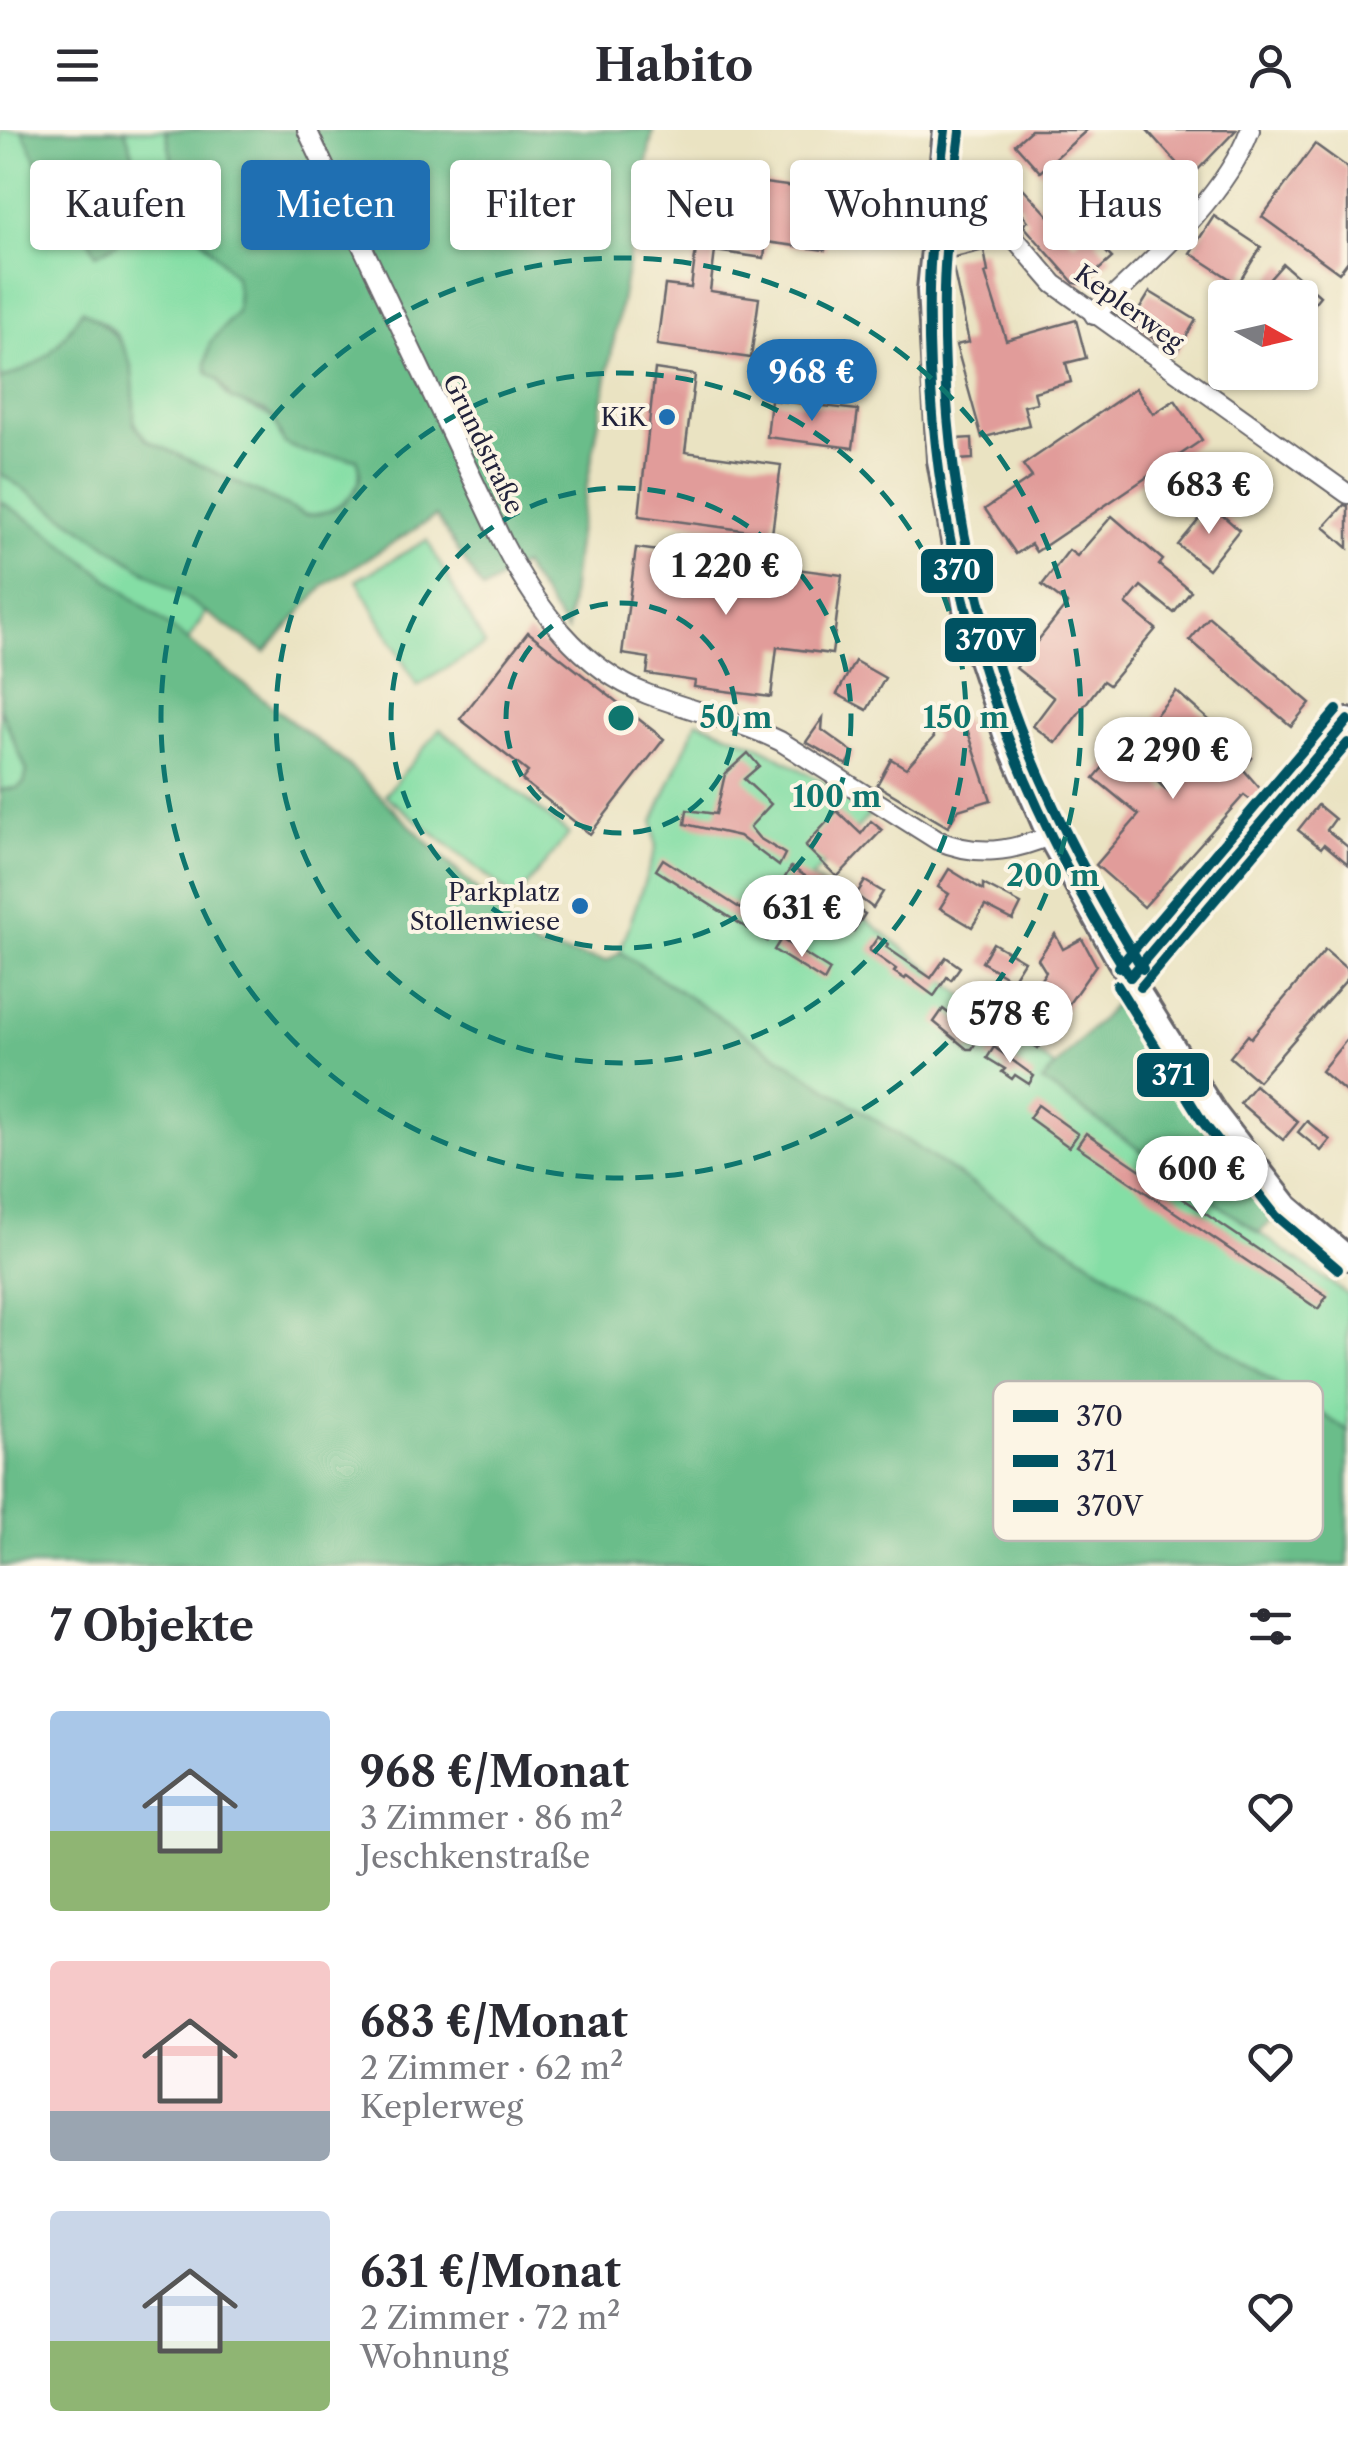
<!DOCTYPE html>
<html lang="de">
<meta charset="utf-8">
<style>
body{margin:0;font-family:"Libre Caslon Text",serif;background:#f7f7f7;color:#2b2b33;height:100vh;display:flex;flex-direction:column;font-size:38px;white-space:nowrap}
*{box-sizing:border-box;margin:0}
p{font-size:32px;color:#7c7c81}
.icon{flex:none;width:55px;height:55px;fill:none;stroke:currentColor;stroke-width:2;stroke-linecap:round;stroke-linejoin:round}
.map{position:relative;height:1436px;overflow:hidden}
.side{display:flex;flex-direction:column;background:#fff;flex:1}
.side>*{flex:none}
.banner{position:absolute;left:30px;top:30px;width:1290px;height:90px;display:flex;gap:20px}
.needle{width:65px;rotate:98deg}
.tools{position:absolute;left:1208px;top:150px;display:grid;gap:20px}
.tools a{display:grid;place-items:center;width:110px;height:110px;border-radius:10px;background:#fff;box-shadow:0 2px 8px #0004;font-size:50px}
.price{position:absolute;translate:-50% -85px;padding:0 22px;border-radius:35px;background:#fff;color:#222;font-size:32px;line-height:65px;filter:drop-shadow(0 2px 5px #0008)}
.price::after{content:'';position:absolute;left:50%;top:60px;width:30px;height:22px;margin-left:-15px;background:inherit;clip-path:polygon(0 0,100% 0,50% 100%)}
.price.selected{background:#1f6fb2;color:#fff}
ul{padding:0;list-style:none}
li{display:flex;align-items:center;gap:30px;height:250px;padding:0 50px}
li span{display:grid;place-items:center;flex:none;width:280px;height:200px;border-radius:10px;color:#555}
li>.icon{margin-inline-start:auto}
span .icon{width:120px;height:120px;fill:#fffc;stroke-width:1}
li b{font-size:42px}
h2{display:flex;justify-content:space-between;align-items:center;height:120px;padding:0 50px;font-size:42px}
.chip{padding:0 35px;border-radius:10px;background:#fff;box-shadow:0 2px 8px #0004;font-size:35px;line-height:90px}
.chip.selected{background:#1f6fb2;color:#fff}
header{display:flex;justify-content:space-between;align-items:center;height:130px;padding:0 50px;background:#fff;font-size:45px;font-weight:700}
.map>svg:first-child{display:block}
.green{fill:#84dea5;stroke:#538070;stroke-width:2.5}
.forest{fill:#6bbd8a;stroke:#467062;stroke-width:2.5}
.building{fill:#e19c9a}
.lines{fill:none;stroke-linecap:round;stroke-linejoin:round}
.street-casing{stroke:#68666a;stroke-width:22}
.secondary-casing{stroke:#68666a;stroke-width:28}
.street{stroke:#fff;stroke-width:18}
.secondary{stroke:#fff;stroke-width:22}
.bus-1-casing{stroke:#fcf5e5;stroke-width:18}
.bus-2-casing{stroke:#fcf5e5;stroke-width:18}
.bus-3-casing{stroke:#fcf5e5;stroke-width:18}
.bus-1{stroke:#005262;stroke-width:10}
.bus-2{stroke:#005262;stroke-width:10}
.bus-3{stroke:#005262;stroke-width:10}
.ring{fill:none;stroke:#0f766e;stroke-width:5;stroke-dasharray:18 12}
.poi-dot{fill:#1f6fb2;stroke:#fcf5e5;stroke-width:4}
.labels{text-anchor:middle;dominant-baseline:central;stroke-width:8;stroke-linejoin:round;paint-order:stroke}
.street-label{font-size:25px;fill:#22223b;stroke:#fcf5e5}
.poi-label{font-size:25px;fill:#22223b;stroke:#fcf5e5;text-anchor:end}
.key{fill:#fcf5e5;stroke:#bbb6b2;stroke-width:2.5}
.key-label{font-size:28px;fill:#22223b}
.centre{fill:#0f766e;stroke:#fcf5e5;stroke-width:5}
.ring-label{font-size:30px;text-anchor:middle;font-weight:bold;fill:#0f766e;stroke:#fcf5e5;stroke-width:8;stroke-linejoin:round;paint-order:stroke}
.line-badge{stroke:#fcf5e5;stroke-width:4}
.badge-label{font-size:28px;text-anchor:middle;font-weight:bold;fill:#fff}
</style>
<header><svg class="icon" aria-label="menu" viewBox="0 0 24 24"><path d="M4 6h16M4 12h16M4 18h16"/></svg>Habito<svg class="icon" aria-label="person" viewBox="0 0 24 24"><circle cx="12" cy="8" r="4"/><path d="M4 21q1-7 8-7t8 7"/></svg></header>
<div class="map">
<svg width="1348" height="1436" viewBox="0 0 1348 1436">
<rect width="100%" height="100%" fill="#fcf5e5"/>
<filter id="ink" filterUnits="userSpaceOnUse"><feTurbulence type="fractalNoise" baseFrequency=".01" numOctaves="2"/><feDisplacementMap in="SourceGraphic" scale="20" xChannelSelector="R" yChannelSelector="G"/><feConvolveMatrix kernelMatrix="1 2 1 2 8 2 1 2 1" color-interpolation-filters="sRGB"/></filter>
<filter id="wash" filterUnits="userSpaceOnUse"><feTurbulence type="fractalNoise" baseFrequency=".0048" numOctaves="4" result="noise"/><feDisplacementMap in="SourceGraphic" scale="40" xChannelSelector="R" yChannelSelector="G"/><feGaussianBlur stdDeviation="2.25" result="paint"/><feColorMatrix in="noise" values="0 0 0 0 0 0 0 0 0 0 0 0 0 0 0 0 0 1.4 0 .05"/><feComposite in="paint" operator="in"/></filter>
<g filter="url(#wash)">
<rect width="100%" height="100%" fill="#eae3c2"/>
<g class="green">
<path d="M0,0h22c24,45 45,86 84,120l47,-35 -28,-85h41l15,75 17,29 37,43 3,15 -1,20c-15,19 -35,34 -29,61l10,7 8,15 47,23 11,25 27,11 46,5c14,31 -23,58 -52,56l-158,-75c-26,-23 -13,-69 -27,-100 -7,-14 -25,-22 -38,-29 -25,38 -37,55 -82,68z"/>
<path d="M0,343l206,139 -18,29 -143,-111 -45,-29z"/>
<path d="M427,410l58,105 -68,41 -60,-106z"/>
<path d="M0,578l27,63 -3,12 -7,5 -17,2z"/>
<path d="M697,591l62,25 114,65 -61,66 243,190 -12,15 305,213v136l-728,-479 36,-104 -3,-26z"/>
<path d="M440,599l129,105 -53,65 -131,-104z"/>
</g>
<g class="forest">
<path d="M22,0h103l28,85 -40,31 -17,8 -17,-34 -31,-35z"/>
<path d="M166,0h487l-75,403 -11,98 -45,-66 -39,25 -47,-74 -111,69 -60,67 -265,-179v-94c46,-15 57,-29 82,-69 54,32 52,56 52,114l13,16 158,75c29,2 66,-25 52,-56l-46,-5 -22,-8 -5,-3 -11,-25 -8,-7 -34,-12 -13,-19 -10,-7 -2,-8 4,-22 27,-31 1,-20 -3,-15 -37,-43 -17,-29z"/>
<path d="M0,371l45,29 303,235 188,183 71,13 13,-9 728,479v135h-1348v-776l17,-2 7,-5 3,-12 -27,-63z"/>
<path d="M1120,869l78,120 76,99 -15,15 -217,-152z"/>
</g>
<g id="blocks">
<g class="building">
<path d="M1031,0h56l-47,42 -25,-28z"/>
<path d="M1147,0h89l-46,48z"/>
<path d="M1315,14l33,24v93l-9,12 -77,-56z"/>
<path d="M1011,45l63,68 15,-14 -14,-16 39,-35 23,24 -42,39 17,17 -29,26 -9,-1 -51,-58 5,-4 -8,-10 2,-3 -22,-22z"/>
<path d="M726,48l107,14 -8,58 -59,-8 -2,16 -49,-7 -5,40 49,7 -8,60 -94,-13 8,-60 26,3 7,-55 21,3z"/>
<path d="M1214,86l47,31 -23,37 -48,-31z"/>
<path d="M984,120l4,22 -3,1 21,67 70,-20 10,38 -20,5 5,19 -37,10 3,11 -13,3 5,19 -47,13 -26,-93 13,-3 -18,-84z"/>
<path d="M1283,134l37,32 -20,24v-22h-47z"/>
<path d="M1150,162l46,28 -20,34 -45,-31z"/>
<path d="M655,239l40,6 -10,77 96,13 -9,69 -133,-18z"/>
<path d="M1136,258l17,26 22,-14 27,40 -166,112 -5,-8 -15,10 -31,-45 47,-32 -9,-12z"/>
<path d="M771,270l87,10 -5,38 -86,-11z"/>
<path d="M972,308l1,21 -16,1 -1,-21z"/>
<path d="M1211,375l28,25 -31,39 -30,-24z"/>
<path d="M1344,375l4,1v42l-24,-21z"/>
<path d="M1112,386l51,44 -4,5 32,26 -17,22 -33,-27 -15,18 30,25 -47,56 -6,-4 -47,62 -23,-17 21,-28 -38,-30 51,-64 -25,-19 27,-35 8,6z"/>
<path d="M636,418l206,27 -10,79 -55,-7 -6,50 -77,-10 1,-6 -48,-7 2,-16 -27,-4z"/>
<path d="M1209,487l101,86 -19,23 -101,-86z"/>
<path d="M528,502l136,107 -74,95 -68,-54 6,-8 -68,-53z"/>
<path d="M855,531l30,17 -18,32 -30,-16z"/>
<path d="M1176,561l76,67 -9,11 20,23 -9,11 -10,-8 -100,112 -48,-42 43,-50 -45,-37 27,-32 47,46 31,-36 -44,-40z"/>
<path d="M823,588l-1,12 32,23 -7,12 -41,-23z"/>
<path d="M964,590l27,80 -33,10 -10,17 -71,-42 14,-26 15,9 28,-31 -2,-6z"/>
<path d="M748,623l11,13 -15,13 27,25 -21,23 9,11 26,16 -6,12 -40,-30 -54,-12 2,-14 29,4 9,-40z"/>
<path d="M1318,675l17,14 -8,11 21,17v17l-24,-20 -3,4 -23,-18z"/>
<path d="M837,681l24,23 10,-13 11,9 -45,47 -32,-31z"/>
<path d="M663,729l111,71 -7,11 -111,-71z"/>
<path d="M791,737l35,22 -3,4 25,15 2,-3 15,9 -12,18 -16,-10 2,-3 -30,-19 2,-4 -27,-17z"/>
<path d="M949,739l34,21v-6l38,20 -8,16 -28,-14 -13,21 -32,-19 9,-14 -11,-7z"/>
<path d="M865,751l18,11 -10,16 -17,-13z"/>
<path d="M1055,804l8,15 19,-10 14,26 -58,83 -30,-21 38,-55 -8,-13z"/>
<path d="M878,807l10,7 -2,3 45,31 15,-21 14,10 -9,13 -4,-3 -13,19 -27,-20 -2,3 -11,-7 2,-3 -27,-19z"/>
<path d="M781,809l49,31 -6,11 -50,-31z"/>
<path d="M993,813l31,18 -12,19 -30,-18z"/>
<path d="M1325,820l23,20v8l-90,103 -28,-24 18,-22 3,3z"/>
<path d="M943,879l36,28 -7,12h-5l-33,-27z"/>
<path d="M1348,908v56l-27,-23z"/>
<path d="M994,917l40,29 -5,8 -14,-9 -3,4 -10,-7 3,-3 -18,-11z"/>
<path d="M1255,955l43,37 -15,18 -43,-37z"/>
<path d="M1038,975l40,29 -9,13 -40,-29z"/>
<path d="M1307,991l23,19 -9,11 -23,-19z"/>
<path d="M1086,1003l241,163 -9,13 -241,-163z"/>
</g>
</g>
</g>
<g filter="url(#ink)">
<use href="#blocks" fill-opacity="0" stroke="#68666a" stroke-width="2.5"/>
<g class="lines">
<defs>
<g id="street">
<path d="M307,0l197,415c32,61 76,123 143,149 44,17 90,26 133,47l157,99c41,17 73,12 112,-4"/>
<path d="M938,63l20,3 24,14 29,24 43,50 294,210"/>
<path d="M1094,185c53,-51 130,-115 156,-185"/>
</g>
<g id="secondary">
<path d="M945,0l-16,160 10,170 28,160 38,114 44,102 69,123 97,154 73,94 60,51"/>
<path d="M1130,847l218,-257"/>
</g>
</defs>
<use href="#street" class="street-casing"/>
<use href="#secondary" class="secondary-casing"/>
<use href="#street" class="street"/>
<use href="#secondary" class="secondary"/>
<defs>
<g id="bus-1">
<path d="M945,0c-6,53 -15,105 -16,159 -5,254 66,474 201,688"/>
<path d="M1130,847l218,-257"/>
</g>
<g id="bus-2">
<path d="M1117,855l85,136 74,95 62,53"/>
<path d="M1141,857l207,-244"/>
</g>
<g id="bus-3">
<path d="M960,2c-6,52 -15,105 -16,158 -5,251 65,468 199,679"/>
<path d="M1119,837l218,-257"/>
</g>
</defs>
<use href="#bus-1" class="bus-1-casing"/>
<use href="#bus-2" class="bus-2-casing"/>
<use href="#bus-3" class="bus-3-casing"/>
<use href="#bus-1" class="bus-1"/>
<use href="#bus-2" class="bus-2"/>
<use href="#bus-3" class="bus-3"/>
</g>
</g>
<g class="ring">
<circle cx="621" cy="588" r="115"/>
<circle cx="621" cy="588" r="230"/>
<circle cx="621" cy="588" r="345"/>
<circle cx="621" cy="588" r="460"/>
</g>
<g class="poi-dot">
<circle cx="667" cy="287" r="10"/>
<circle cx="580" cy="776" r="10"/>
</g>
<g class="labels">
<g class="street-label">
<text transform="translate(1129 178) rotate(36)">Keplerweg</text>
<text transform="translate(483 314) rotate(64)">Grundstraße</text>
</g>
<g class="poi-label">
<text x="647" y="287">KiK</text>
<text x="560" y="762">Parkplatz<tspan x="560" dy="29">Stollenwiese</tspan></text>
</g>
</g>
<rect x="993" y="1251" width="330" height="160" rx="15" class="key"/>
<rect x="1013" y="1280" width="45" height="12" fill="#005262"/>
<rect x="1013" y="1325" width="45" height="12" fill="#005262"/>
<rect x="1013" y="1370" width="45" height="12" fill="#005262"/>
<g class="key-label">
<text x="1076" y="1296">370</text>
<text x="1076" y="1341">371</text>
<text x="1076" y="1386">370V</text>
</g>
<circle cx="621" cy="588" r="15" class="centre"/>
<g class="ring-label">
<text x="736" y="598">50 m</text>
<text x="966" y="598">150 m</text>
<text x="837" y="677">100 m</text>
<text x="1053" y="756">200 m</text>
</g>
<g class="line-badge">
<rect x="919" y="417" width="76" height="48" rx="10" fill="#005262"/>
<rect x="943" y="486" width="95" height="48" rx="10" fill="#005262"/>
<rect x="1135" y="921" width="76" height="48" rx="10" fill="#005262"/>
</g>
<g class="badge-label">
<text x="957" y="450">370</text>
<text x="990" y="520">370V</text>
<text x="1173" y="955">371</text>
</g>
</svg>
<div class="tools">
<a><svg class="needle" viewBox="-14 -14 28 28"><path d="M0-13l5 13h-10z" fill="#e53935"/><path d="M0 13l5-13h-10z" fill="#7c7c81"/></svg></a>
</div>
<b class="price selected" style="left:812px;top:294px">968 €</b>
<b class="price" style="left:1209px;top:407px">683 €</b>
<b class="price" style="left:726px;top:488px">1 220 €</b>
<b class="price" style="left:1173px;top:672px">2 290 €</b>
<b class="price" style="left:802px;top:830px">631 €</b>
<b class="price" style="left:1010px;top:936px">578 €</b>
<b class="price" style="left:1202px;top:1091px">600 €</b>
<div class="banner">
<a class="chip">Kaufen</a>
<a class="chip selected">Mieten</a>
<a class="chip">Filter</a>
<a class="chip">Neu</a>
<a class="chip">Wohnung</a>
<a class="chip">Haus</a>
</div>
</div>
<section class="side">
<h2>7 Objekte<svg class="icon" aria-label="filters" viewBox="0 0 24 24"><path d="M4 7h16M4 17h16"/><circle cx="9" cy="7" r="2"/><circle cx="15" cy="17" r="2"/></svg></h2>
<ul>
<li><span style="background:linear-gradient(#a9c7e8 60%,#8fb573 0)"><svg class="icon" aria-label="home" viewBox="0 0 24 24"><path d="M3 11l9-7 9 7M6 9v11h12V9"/></svg></span><div><b>968 €/Monat</b><p>3 Zimmer · 86 m²</p><p>Jeschkenstraße</p></div><svg class="icon" aria-label="heart" viewBox="0 0 24 24"><path d="M12 20l-8-8c-3-5 5-10 8-4 3-6 11-1 8 4z"/></svg></li>
<li><span style="background:linear-gradient(#f6c9c9 75%,#9aa5b1 0)"><svg class="icon" aria-label="home" viewBox="0 0 24 24"><path d="M3 11l9-7 9 7M6 9v11h12V9"/></svg></span><div><b>683 €/Monat</b><p>2 Zimmer · 62 m²</p><p>Keplerweg</p></div><svg class="icon" aria-label="heart" viewBox="0 0 24 24"><path d="M12 20l-8-8c-3-5 5-10 8-4 3-6 11-1 8 4z"/></svg></li>
<li><span style="background:linear-gradient(#c9d6e8 65%,#8fb573 0)"><svg class="icon" aria-label="home" viewBox="0 0 24 24"><path d="M3 11l9-7 9 7M6 9v11h12V9"/></svg></span><div><b>631 €/Monat</b><p>2 Zimmer · 72 m²</p><p>Wohnung</p></div><svg class="icon" aria-label="heart" viewBox="0 0 24 24"><path d="M12 20l-8-8c-3-5 5-10 8-4 3-6 11-1 8 4z"/></svg></li>
</ul>
</section>
